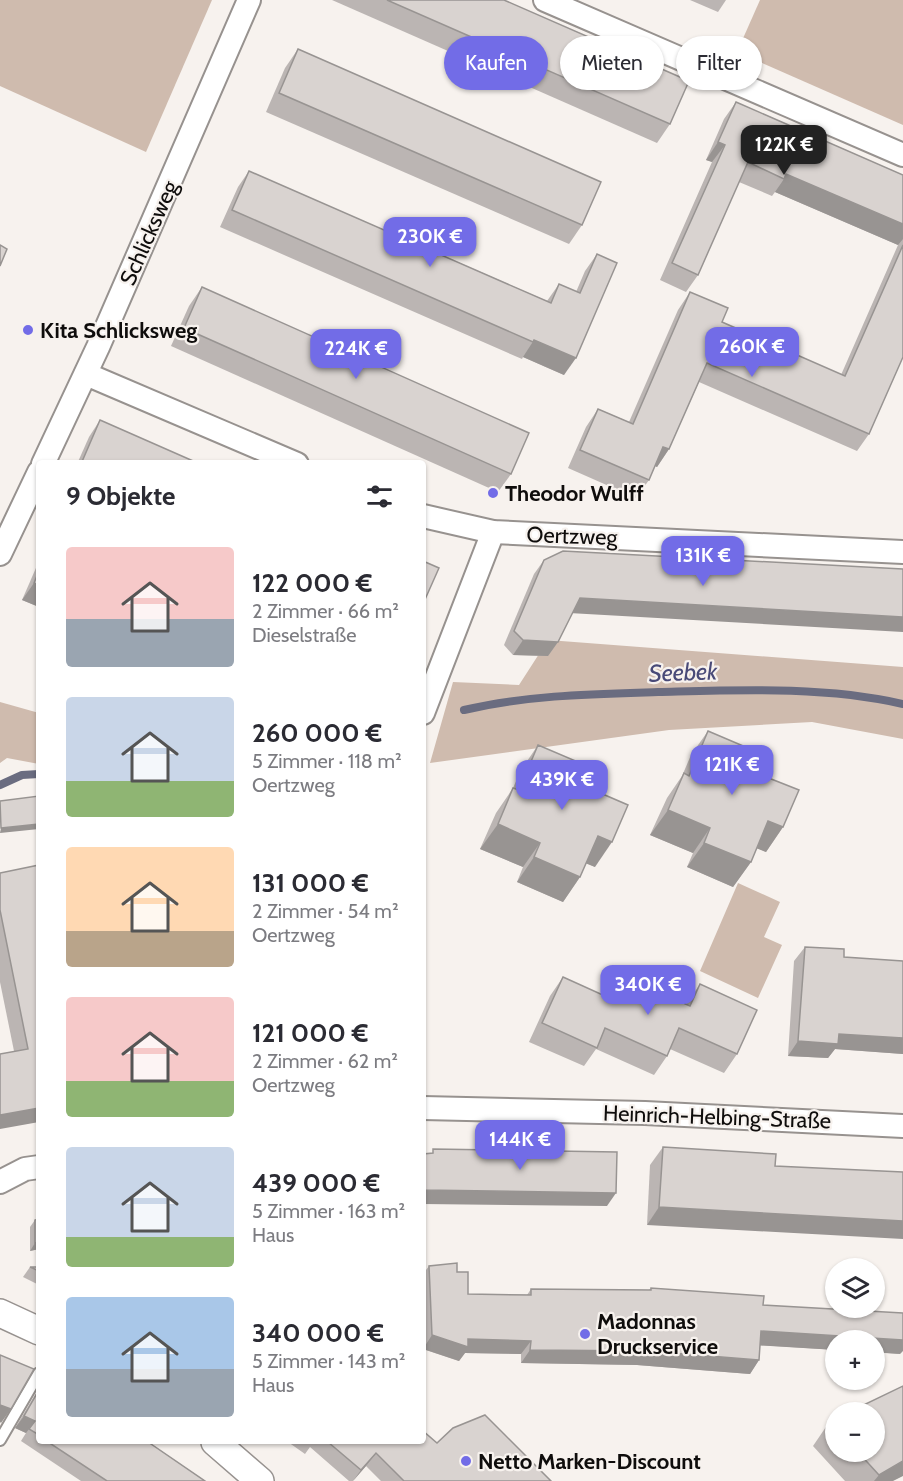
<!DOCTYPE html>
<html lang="de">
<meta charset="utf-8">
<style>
body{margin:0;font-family:Cabin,sans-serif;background:#f7f7f7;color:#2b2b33;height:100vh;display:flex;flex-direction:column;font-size:22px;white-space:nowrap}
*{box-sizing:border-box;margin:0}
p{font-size:20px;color:#7c7c81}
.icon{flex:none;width:33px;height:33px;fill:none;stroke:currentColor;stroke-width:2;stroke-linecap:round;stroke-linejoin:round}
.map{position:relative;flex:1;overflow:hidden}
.details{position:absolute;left:36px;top:460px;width:390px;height:984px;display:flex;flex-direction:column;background:#fff;border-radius:6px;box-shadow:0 2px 4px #0004}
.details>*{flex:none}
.guide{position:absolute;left:444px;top:36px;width:369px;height:54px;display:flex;gap:12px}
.buttons{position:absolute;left:825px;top:1258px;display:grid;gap:12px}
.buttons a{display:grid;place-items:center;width:60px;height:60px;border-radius:50%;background:#fff;box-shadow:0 2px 4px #0004;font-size:30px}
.price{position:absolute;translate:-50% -51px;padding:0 14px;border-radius:12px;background:#726ce7;color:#fff;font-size:20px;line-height:39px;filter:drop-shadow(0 2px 3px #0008)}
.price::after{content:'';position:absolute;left:50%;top:36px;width:18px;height:14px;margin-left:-9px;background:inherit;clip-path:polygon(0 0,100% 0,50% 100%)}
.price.current{background:#222;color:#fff}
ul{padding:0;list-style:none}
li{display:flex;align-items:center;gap:18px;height:150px;padding:0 30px}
li span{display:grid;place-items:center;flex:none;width:168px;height:120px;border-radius:6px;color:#555}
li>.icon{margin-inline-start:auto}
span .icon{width:72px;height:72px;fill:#fffc;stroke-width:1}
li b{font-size:26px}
h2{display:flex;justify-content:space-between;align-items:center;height:72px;padding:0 30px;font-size:26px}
.tag{padding:0 21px;border-radius:27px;background:#fff;box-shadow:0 2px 4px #0004;font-size:21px;line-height:54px}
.tag.current{background:#726ce7;color:#fff}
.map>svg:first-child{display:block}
.green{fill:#cfbbae}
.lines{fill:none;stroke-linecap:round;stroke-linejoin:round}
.stream{stroke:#6a6c80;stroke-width:8}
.service-casing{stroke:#97928f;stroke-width:14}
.minor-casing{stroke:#97928f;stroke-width:26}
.tertiary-casing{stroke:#97928f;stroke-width:30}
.service{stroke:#fff;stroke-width:10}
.minor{stroke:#fff;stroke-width:22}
.tertiary{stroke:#fff;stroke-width:27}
.wall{fill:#bbb5b3}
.shaded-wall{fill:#989492}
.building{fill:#d9d3d0;stroke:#989492;stroke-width:1.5}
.poi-dot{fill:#726ce7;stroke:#f7f2ee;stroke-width:2}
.labels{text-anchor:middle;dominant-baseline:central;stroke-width:4.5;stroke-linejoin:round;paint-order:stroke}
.street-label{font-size:22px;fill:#0f0d0c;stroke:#f7f2ee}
.poi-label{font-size:22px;font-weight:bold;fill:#0f0d0c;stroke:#f7f2ee;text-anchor:start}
.water-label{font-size:24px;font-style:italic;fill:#494a78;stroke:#f7f2ee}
</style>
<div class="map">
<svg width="903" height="1481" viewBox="0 0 903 1481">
<rect width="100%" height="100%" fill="#f7f2ee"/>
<g class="green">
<path d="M0,0h212l-66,152 -146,-66z"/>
<path d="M760,0h143v125l-166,-73z"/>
<path d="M548,640l355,27v72l-91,-17 -143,8 -239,33 23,-81 66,3z"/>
<path d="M0,702l39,11v51l-32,-6 -7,5z"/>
<path d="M738,883l42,19 -16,35 18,8 -24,53 -58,-27z"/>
</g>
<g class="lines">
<g class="stream">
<path d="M464,710c64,-15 129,-16 194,-18 81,-2 166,-6 245,12"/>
<path d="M0,785l22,-10 17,-1"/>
</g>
<defs>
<path id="service" d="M0,1440l39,-67"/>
<g id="minor">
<path d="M545,0l358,155"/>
<path d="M86,374l211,90"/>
<path d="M43,464l55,-117 151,-347"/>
<path d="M423,516l70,16 410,20"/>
<path d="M0,554l39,-82"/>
<path d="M423,713l70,-181"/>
<path d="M423,1108l222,5 258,13"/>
<path d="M0,1182l25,-13 14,-2"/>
</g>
<g id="tertiary">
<path d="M0,1313l39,18"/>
<path d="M215,1442l45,39"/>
</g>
</defs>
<use href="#service" class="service-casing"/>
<use href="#minor" class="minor-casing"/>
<use href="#tertiary" class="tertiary-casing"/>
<use href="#service" class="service"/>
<use href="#minor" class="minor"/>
<use href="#tertiary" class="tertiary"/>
</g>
<g class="wall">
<path d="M332,0h172l166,124 -13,19z"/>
<path d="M690,0h36l-8,12z"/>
<path d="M298,49l284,176 -13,19 -303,-132 19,-44z"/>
<path d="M736,102l167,73v182l-34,77 -12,17 -158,-69 -30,67 -12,18 -2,-1 -6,14 -13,18 -68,-30 18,-41 12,-18 31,13 49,-112 12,-18 32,30 119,53 57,-130 -123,-53 -3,4 -33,-14 -41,93 -12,17 -26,-12 52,-118 -6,-2 18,-41z"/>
<path d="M249,171l298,130 12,-17 17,8 9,-21 12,-17 -33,121 -41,-18 -1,2 -302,-132 18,-40z"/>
<path d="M202,287l309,187 -13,18 -327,-146 18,-40z"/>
<path d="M100,420l100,44h-123l12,-27z"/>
<path d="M544,560l14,82 -10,14 -35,-1 -9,-10 30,-71z"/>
<path d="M39,561v46l-17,-7z"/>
<path d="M708,731l53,44 22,52 -17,25 -9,-4 -6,14 -18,25 -46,-20 6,-14 -43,-18 17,-37 15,-22 9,-21z"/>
<path d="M538,745l53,44 4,78 -9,-4 -6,14 -17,25 -46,-20 6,-15 -43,-18 16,-36 17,-25 8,-18z"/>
<path d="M39,865v257l-25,-71 -14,-69v-109z"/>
<path d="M805,947l39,10 59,4v93l-68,-5 -7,9 -40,-2 6,-95z"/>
<path d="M563,977l49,23 14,-22 60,27 14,-21 37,70 -13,19 -54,-24 -3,7 -13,19 -58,-26 -12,17 -55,-24 21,-46z"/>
<path d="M663,1147l112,19 -128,59 3,-60z"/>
<path d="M35,1220l4,29 -9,2v-24z"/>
<path d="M429,1266l28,6 11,22 59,1 4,-6 118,1 2,-2 112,17 137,49 -140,-9 -1,15 -9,14 -113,-9 -116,-2v-9l-56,-1 -6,8 -36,-12v-75z"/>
<path d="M30,1267h9v18l-16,-8z"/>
<path d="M39,1388v54h109l57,39h-124l-60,-40 5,-8 -11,-5z"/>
<path d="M836,1419v33h38l19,29h-48l-32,-35 17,-25z"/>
<path d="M288,1442h135l14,1 114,38h-170l-15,-15 -13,15h-4l-39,-34 -5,7z"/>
</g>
<g class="shaded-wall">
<path d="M718,142l7,3 -13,17 -6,-2z"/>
<path d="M786,174l117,50v15l-5,6 -123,-53 9,-13z"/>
<path d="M534,340l42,18 -12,17 -41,-18z"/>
<path d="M663,447l6,2 -12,18 -6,-3z"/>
<path d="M34,583l5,2v22l-17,-7z"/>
<path d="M580,598l323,19v15l-334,-19z"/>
<path d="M523,640l35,2 -10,14 -35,-1z"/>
<path d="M668,810l42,18 -17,25 -43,-18z"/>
<path d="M768,821l15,6 -17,25 -15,-6z"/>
<path d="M39,824v5l-39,4 1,-5z"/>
<path d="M498,824l42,19 -17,24 -43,-18z"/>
<path d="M598,836l14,6 -17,25 -15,-6z"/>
<path d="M704,843l47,19 -18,25 -46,-20z"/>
<path d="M534,857l46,20 -17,25 -46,-20z"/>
<path d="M839,1034l64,4v16l-68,-5 -7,9 -40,-2 10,-15z"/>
<path d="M39,1108v14l-39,7v-14z"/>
<path d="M423,1190l193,3 -9,13 -184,-2z"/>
<path d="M659,1207l244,14v18l-256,-14z"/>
<path d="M39,1242v7l-9,2 5,-8z"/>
<path d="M761,1331l142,9v11l-3,3 -26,-2v-11h-38v9l-84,-5z"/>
<path d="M432,1335l36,4 63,2 -10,13 -56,-1 -6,8 -36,-12z"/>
<path d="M530,1350l117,1 112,9 -9,14 -113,-9 -116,-2z"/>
<path d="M0,1405l11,4 -10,14 -1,-1z"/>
<path d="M24,1416l11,5 -9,12 -11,-5z"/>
<path d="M376,1453l-10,13 -13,15 8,-11z"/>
<path d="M903,1461v15l-10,5h-19l5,-6z"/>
</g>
<g class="building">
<path d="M387,0h117l185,81 -19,43z"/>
<path d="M298,49l303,133 -19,43 -303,-132z"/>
<path d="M736,102l167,73v49l-117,-50 -2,5 -36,-17 -50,113 -26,-12 53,-118 -7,-3z"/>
<path d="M249,171l302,132 8,-19 21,9 17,-39 20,9 -41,95 -42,-18 -1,2 -301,-132z"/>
<path d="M0,245l7,4 -7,17z"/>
<path d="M903,245v112l-34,77 -162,-71 -38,86 -6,-2 -14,33 -69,-30 18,-41 35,15 57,-132 38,16 -6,14 123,54z"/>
<path d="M202,287l327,146 -18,41 -327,-146z"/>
<path d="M100,420l100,44h-119z"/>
<path d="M563,551l340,18v48l-323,-19 -22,44 -35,-2 -9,-9 30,-71z"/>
<path d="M423,561l16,7 -16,36z"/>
<path d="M39,571v14l-5,-2z"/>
<path d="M708,731l61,26 -8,18 38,15 -16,37 -15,-6 -17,41 -47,-19 6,-15 -42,-18 16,-37 5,3z"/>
<path d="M538,745l61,26 -8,18 37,16 -16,37 -14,-6 -18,41 -46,-20 6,-14 -42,-19 15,-36 6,2z"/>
<path d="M39,796v28l-38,4 -1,-27z"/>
<path d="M39,865v243l-39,7v-61l28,-5 -28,-139v-37z"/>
<path d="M805,947l39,2v8l59,4v77l-64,-4 -1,10 -40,-3z"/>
<path d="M563,977l53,24 10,-23 64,28 10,-22 57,26 -20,44 -58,-26 -12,28 -62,-28 -8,20 -55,-25z"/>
<path d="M663,1147l113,7 -1,12 128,6v49l-244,-14z"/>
<path d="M433,1149l184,3 -1,41 -193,-3v-36l10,-1z"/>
<path d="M39,1219v23l-4,1v-23z"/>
<path d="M457,1263v9h11v22l63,1v-6l120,1v-2l113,8 -1,9 140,8v27l-142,-9 -2,29 -112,-9 -117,-1 1,-9 -63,-2v8l-36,-12 -3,-69z"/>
<path d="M30,1267h9v4z"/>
<path d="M0,1355l34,14 -23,40 -11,-4z"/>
<path d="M903,1386v75l-24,14 -21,-23h16v-39h-27z"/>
<path d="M39,1390v45l-10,-6 6,-8 -11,-5z"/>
<path d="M485,1415l66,66h-147l-28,-28 -15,17 -33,-28h95v-11l14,12 16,-15z"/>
<path d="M836,1419v8l-6,-6z"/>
<path d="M48,1442h100l57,39h-98z"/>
</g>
<g class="poi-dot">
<circle cx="28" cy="330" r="6"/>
<circle cx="493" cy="493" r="6"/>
<circle cx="585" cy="1334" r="6"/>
<circle cx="466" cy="1461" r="6"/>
</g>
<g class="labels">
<g class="street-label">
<text transform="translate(149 233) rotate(-66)">Schlicksweg</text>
<text transform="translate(572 536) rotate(2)">Oertzweg</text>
<text transform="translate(717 1117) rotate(2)">Heinrich-Helbing-Straße</text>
</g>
<g class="poi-label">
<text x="40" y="330">Kita Schlicksweg</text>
<text x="505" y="493">Theodor Wulff</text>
<text x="597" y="1321">Madonnas<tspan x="597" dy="25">Druckservice</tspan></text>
<text x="478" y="1461">Netto Marken-Discount</text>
</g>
<g class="water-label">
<text transform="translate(683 672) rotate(-2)">Seebek</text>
</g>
</g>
</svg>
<div class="buttons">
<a><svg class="icon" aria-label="layers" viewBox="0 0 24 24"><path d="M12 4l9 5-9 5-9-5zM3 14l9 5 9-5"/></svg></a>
<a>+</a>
<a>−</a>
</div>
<b class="price current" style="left:784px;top:176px">122K €</b>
<b class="price" style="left:430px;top:268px">230K €</b>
<b class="price" style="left:752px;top:378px">260K €</b>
<b class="price" style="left:356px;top:380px">224K €</b>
<b class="price" style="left:703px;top:587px">131K €</b>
<b class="price" style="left:732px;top:796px">121K €</b>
<b class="price" style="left:562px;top:811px">439K €</b>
<b class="price" style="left:648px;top:1016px">340K €</b>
<b class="price" style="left:520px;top:1171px">144K €</b>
<div class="guide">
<a class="tag current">Kaufen</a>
<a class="tag">Mieten</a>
<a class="tag">Filter</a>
</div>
<section class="details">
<h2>9 Objekte<svg class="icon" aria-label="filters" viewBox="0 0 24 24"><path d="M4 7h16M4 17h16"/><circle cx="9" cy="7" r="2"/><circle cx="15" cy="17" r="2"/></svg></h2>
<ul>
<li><span style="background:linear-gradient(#f6c9c9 60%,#9aa5b1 0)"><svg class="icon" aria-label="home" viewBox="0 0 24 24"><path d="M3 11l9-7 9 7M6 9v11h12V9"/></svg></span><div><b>122 000 €</b><p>2 Zimmer · 66 m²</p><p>Dieselstraße</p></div></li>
<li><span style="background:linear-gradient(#c9d6e8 70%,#8fb573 0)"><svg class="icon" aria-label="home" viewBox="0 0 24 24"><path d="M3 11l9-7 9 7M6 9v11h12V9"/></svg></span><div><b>260 000 €</b><p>5 Zimmer · 118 m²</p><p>Oertzweg</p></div></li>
<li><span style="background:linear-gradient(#ffd9b3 70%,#b9a48a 0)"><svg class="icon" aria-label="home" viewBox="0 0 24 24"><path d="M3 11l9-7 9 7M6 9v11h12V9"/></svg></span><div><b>131 000 €</b><p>2 Zimmer · 54 m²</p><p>Oertzweg</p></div></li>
<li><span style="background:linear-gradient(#f6c9c9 70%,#8fb573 0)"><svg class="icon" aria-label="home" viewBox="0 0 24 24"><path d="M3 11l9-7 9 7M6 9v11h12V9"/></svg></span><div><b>121 000 €</b><p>2 Zimmer · 62 m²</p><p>Oertzweg</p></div></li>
<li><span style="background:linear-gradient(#c9d6e8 75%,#8fb573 0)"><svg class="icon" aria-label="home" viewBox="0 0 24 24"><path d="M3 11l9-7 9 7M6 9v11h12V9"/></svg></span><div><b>439 000 €</b><p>5 Zimmer · 163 m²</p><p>Haus</p></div></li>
<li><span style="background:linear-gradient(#a9c7e8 60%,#9aa5b1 0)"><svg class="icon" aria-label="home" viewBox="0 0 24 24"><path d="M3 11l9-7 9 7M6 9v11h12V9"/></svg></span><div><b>340 000 €</b><p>5 Zimmer · 143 m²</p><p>Haus</p></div></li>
</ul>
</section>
</div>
